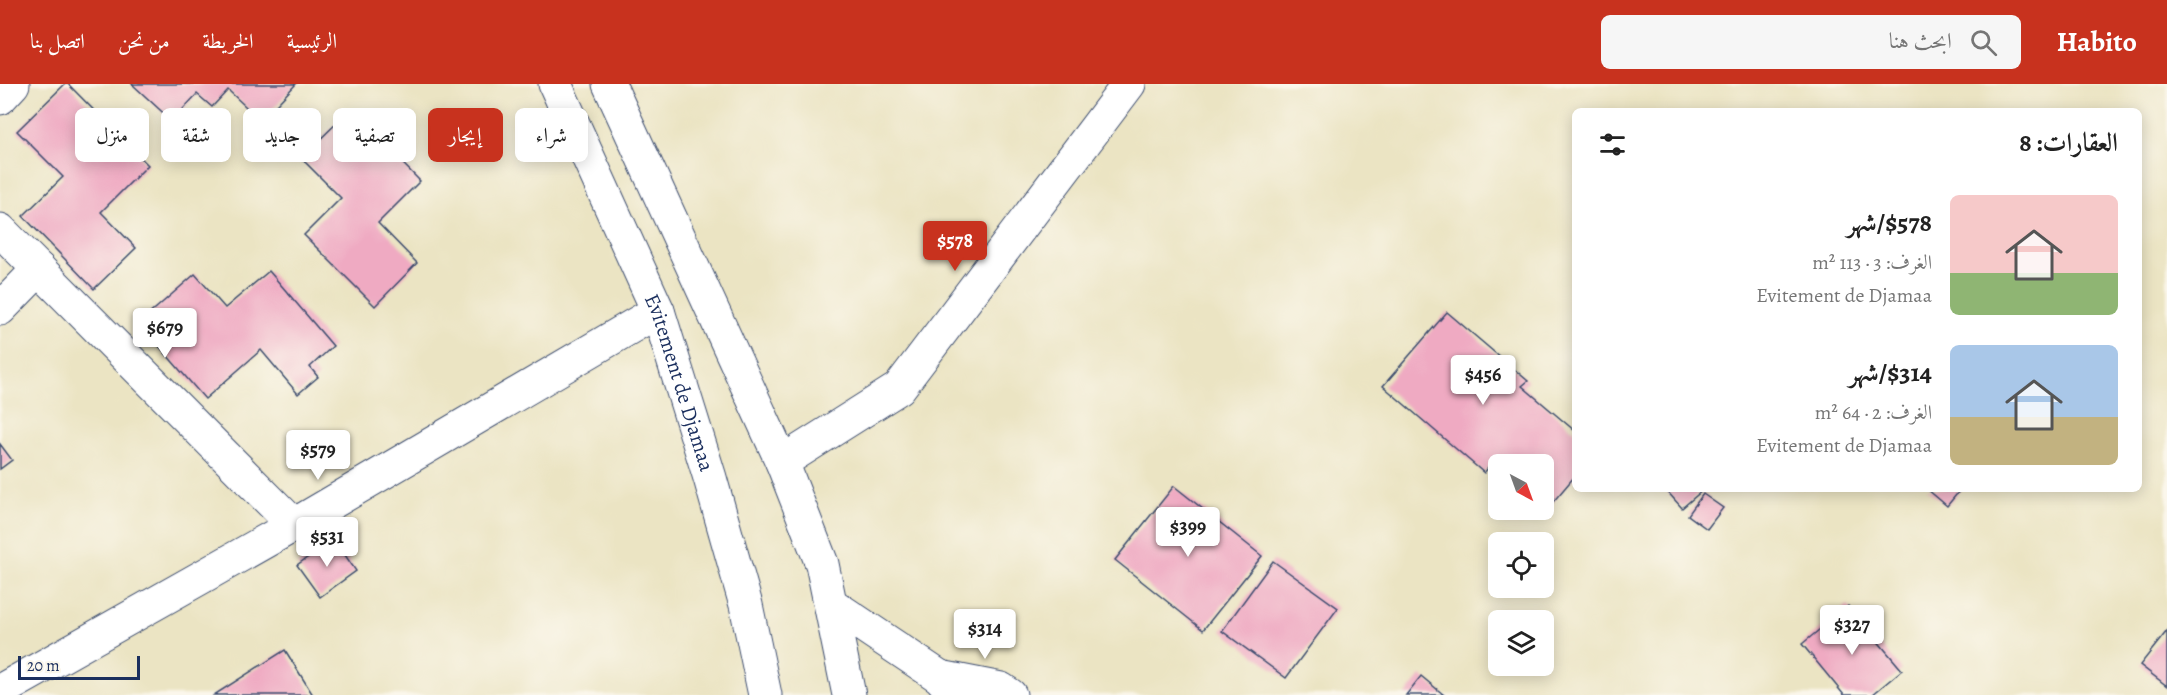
<!DOCTYPE html>
<html lang="ar">
<meta charset="utf-8">
<style>
body{margin:0;font-family:Alegreya,Amiri,serif;background:#f6f6f6;color:#222;direction:rtl;height:100vh;display:flex;flex-direction:column;font-size:22px;white-space:nowrap}
*{box-sizing:border-box;margin:0}
p{font-size:20px;color:#767676}
.icon{flex:none;width:33px;height:33px;fill:none;stroke:currentColor;stroke-width:2;stroke-linecap:round;stroke-linejoin:round}
.map{position:relative;flex:1;overflow:hidden;direction:ltr}
.sheet{position:absolute;left:1572px;top:24px;width:570px;height:384px;display:flex;flex-direction:column;background:#fff;border-radius:9px;box-shadow:0 3px 15px #0003;direction:rtl}
.sheet>*{flex:none}
.banner{position:absolute;left:18px;top:24px;width:570px;height:54px;direction:rtl;display:flex;gap:12px}
.needle{width:39px;rotate:139deg}
.tools{position:absolute;left:1488px;top:370px;display:grid;gap:12px}
.tools a{display:grid;place-items:center;width:66px;height:66px;border-radius:9px;background:#fff;box-shadow:0 3px 15px #0003;font-size:30px}
.scale{position:absolute;left:18px;bottom:15px;width:122px;box-sizing:border-box;padding-left:6px;border:3px solid #1b2f5e;border-top:0;font-size:16px;line-height:21px;white-space:nowrap;color:#1b2f5e;-webkit-text-stroke:4px #fbf7ec;paint-order:stroke}
.price{position:absolute;translate:-50% -51px;padding:0 14px;border-radius:6px;background:#fff;color:#222;font-size:20px;line-height:39px;filter:drop-shadow(0 2px 3px #0008)}
.price::after{content:'';position:absolute;left:50%;top:36px;width:18px;height:14px;margin-left:-9px;background:inherit;clip-path:polygon(0 0,100% 0,50% 100%)}
.price.active{background:#c8321e;color:#fff}
ul{padding:0;list-style:none}
li{display:flex;align-items:center;gap:18px;height:150px;padding:0 24px}
li span{display:grid;place-items:center;flex:none;width:168px;height:120px;border-radius:9px;color:#555}
li>.icon{margin-inline-start:auto}
span .icon{width:72px;height:72px;fill:#fffc;stroke-width:1}
li b{font-size:26px}
h2{display:flex;justify-content:space-between;align-items:center;height:72px;padding:0 24px;font-size:26px}
.chip{padding:0 21px;border-radius:9px;background:#fff;box-shadow:0 3px 15px #0003;font-size:21px;line-height:54px}
.chip.active{background:#c8321e;color:#fff}
header{display:flex;align-items:center;gap:36px;box-sizing:border-box;height:84px;padding:0 30px;background:#c8321e;color:#fff}
header strong{font-size:28px}
nav{display:flex;gap:33px;margin-inline-start:auto;font-size:21px}
.search{width:420px;height:54px;background:#f6f6f6;display:flex;align-items:center;gap:15px;box-sizing:border-box;padding:0 21px;border-radius:9px;color:#767676;font-size:22px}
.map>svg:first-child{display:block}
.building{fill:#efaac2}
.lines{fill:none;stroke-linecap:round;stroke-linejoin:round}
.minor-casing{stroke:#3a4a6d;stroke-width:35}
.major-casing{stroke:#3a4a6d;stroke-width:35}
.minor{stroke:#fff;stroke-width:33}
.major{stroke:#fff;stroke-width:33}
.labels{text-anchor:middle;dominant-baseline:central;stroke-width:4.5;stroke-linejoin:round;paint-order:stroke}
.street-label{font-size:21px;fill:#1b2f5e;stroke:#fbf7ec}
</style>
<header>
<strong>Habito</strong>
<div class="search"><svg class="icon" aria-label="search" viewBox="0 0 24 24"><circle cx="10" cy="10" r="6"/><path d="M15 15l6 6"/></svg>ابحث هنا</div>
<nav><a>الرئيسية</a><a>الخريطة</a><a>من نحن</a><a>اتصل بنا</a></nav>
</header>
<div class="map">
<svg width="2167" height="611" viewBox="0 0 2167 611">
<rect width="100%" height="100%" fill="#fbf7ec"/>
<filter id="ink" filterUnits="userSpaceOnUse"><feTurbulence type="fractalNoise" baseFrequency=".0167" numOctaves="2"/><feDisplacementMap in="SourceGraphic" scale="12" xChannelSelector="R" yChannelSelector="G"/><feConvolveMatrix kernelMatrix="1 2 1 2 8 2 1 2 1" color-interpolation-filters="sRGB"/></filter>
<filter id="wash" filterUnits="userSpaceOnUse"><feTurbulence type="fractalNoise" baseFrequency=".008" numOctaves="4" result="noise"/><feDisplacementMap in="SourceGraphic" scale="24" xChannelSelector="R" yChannelSelector="G"/><feGaussianBlur stdDeviation="1.35" result="paint"/><feColorMatrix in="noise" values="0 0 0 0 0 0 0 0 0 0 0 0 0 0 0 0 0 1.4 0 .05"/><feComposite in="paint" operator="in"/></filter>
<g filter="url(#wash)">
<rect width="100%" height="100%" fill="#ebe4c3"/>
<g id="blocks">
<g class="building">
<path d="M65,0h3l80,81 -47,47 35,36 -42,41 -71,-73 40,-39 -46,-46z"/>
<path d="M132,0h164l-35,37 -33,-31 -16,17 -15,-13 -25,27z"/>
<path d="M350,26l70,71 -42,42 39,40 -42,43 -71,-71 37,-37 -40,-40z"/>
<path d="M269,187l64,75 -23,21 8,10 -20,17 -37,-44 -56,49 -66,-76 56,-49 30,34z"/>
<path d="M1447,228l81,69 -6,5 53,45v45l-28,33 -3,-3v-41h-46v2l-5,-5 -9,11 -101,-87z"/>
<path d="M0,360l12,16 -12,9z"/>
<path d="M1174,402l88,70 -59,74 -88,-70z"/>
<path d="M1665,405h39l-22,19z"/>
<path d="M1927,405h34l-14,17z"/>
<path d="M1703,410l20,14 -16,21 -19,-14z"/>
<path d="M334,455l22,32 -36,26 -23,-32z"/>
<path d="M1273,477l65,47 -52,70 -64,-47z"/>
<path d="M1848,522l54,64 -30,25h-28l-42,-51z"/>
<path d="M2167,547v55l-27,-21z"/>
<path d="M285,566l28,45h-99z"/>
<path d="M1421,592l23,19h-38z"/>
</g>
</g>
</g>
<g filter="url(#ink)">
<use href="#blocks" fill-opacity="0" stroke="#3a4a6d" stroke-width="1.5"/>
<g class="lines">
<defs>
<g id="minor">
<path d="M0,14l13,-14"/>
<path d="M0,146l294,295"/>
<path d="M0,225l39,-40"/>
<path d="M782,378l117,-74 230,-304"/>
<path d="M831,520l109,73 15,18"/>
<path d="M940,593l61,12 9,6"/>
<path d="M0,607l294,-166 364,-214"/>
</g>
<g id="major">
<path id="s1" d="M555,0l103,227 52,167 36,127 19,90"/>
<path d="M609,0l173,378 40,102 27,131"/>
</g>
</defs>
<use href="#minor" class="minor-casing"/>
<use href="#major" class="major-casing"/>
<use href="#minor" class="minor"/>
<use href="#major" class="major"/>
</g>
</g>
<g class="labels">
<g class="street-label">
<text stroke="none"><textPath href="#s1" startOffset="324">Evitement de Djamaa</textPath></text>
</g>
</g>
</svg>
<div class="tools">
<a><svg class="needle" viewBox="-14 -14 28 28"><path d="M0-13l5 13h-10z" fill="#e53935"/><path d="M0 13l5-13h-10z" fill="#767676"/></svg></a>
<a><svg class="icon" aria-label="locate" viewBox="0 0 24 24"><circle cx="12" cy="12" r="6"/><path d="M12 2v4M12 18v4M2 12h4M18 12h4"/></svg></a>
<a><svg class="icon" aria-label="layers" viewBox="0 0 24 24"><path d="M12 4l9 5-9 5-9-5zM3 14l9 5 9-5"/></svg></a>
</div>
<div class="scale">20 m</div>
<b class="price active" style="left:955px;top:188px">$578</b>
<b class="price" style="left:165px;top:275px">$679</b>
<b class="price" style="left:1483px;top:322px">$456</b>
<b class="price" style="left:318px;top:397px">$579</b>
<b class="price" style="left:1188px;top:474px">$399</b>
<b class="price" style="left:327px;top:484px">$531</b>
<b class="price" style="left:1852px;top:572px">$327</b>
<b class="price" style="left:985px;top:576px">$314</b>
<div class="banner">
<a class="chip">شراء</a>
<a class="chip active">إيجار</a>
<a class="chip">تصفية</a>
<a class="chip">جديد</a>
<a class="chip">شقة</a>
<a class="chip">منزل</a>
</div>
<section class="sheet">
<h2>العقارات: 8<svg class="icon" aria-label="filters" viewBox="0 0 24 24"><path d="M4 7h16M4 17h16"/><circle cx="9" cy="7" r="2"/><circle cx="15" cy="17" r="2"/></svg></h2>
<ul>
<li><span style="background:linear-gradient(#f6c9c9 65%,#8fb573 0)"><svg class="icon" aria-label="home" viewBox="0 0 24 24"><path d="M3 11l9-7 9 7M6 9v11h12V9"/></svg></span><div><b>$578/شهر</b><p>الغرف: 3 · 113 m²</p><p>Evitement de Djamaa</p></div></li>
<li><span style="background:linear-gradient(#a9c7e8 60%,#c2b280 0)"><svg class="icon" aria-label="home" viewBox="0 0 24 24"><path d="M3 11l9-7 9 7M6 9v11h12V9"/></svg></span><div><b>$314/شهر</b><p>الغرف: 2 · 64 m²</p><p>Evitement de Djamaa</p></div></li>
</ul>
</section>
</div>
